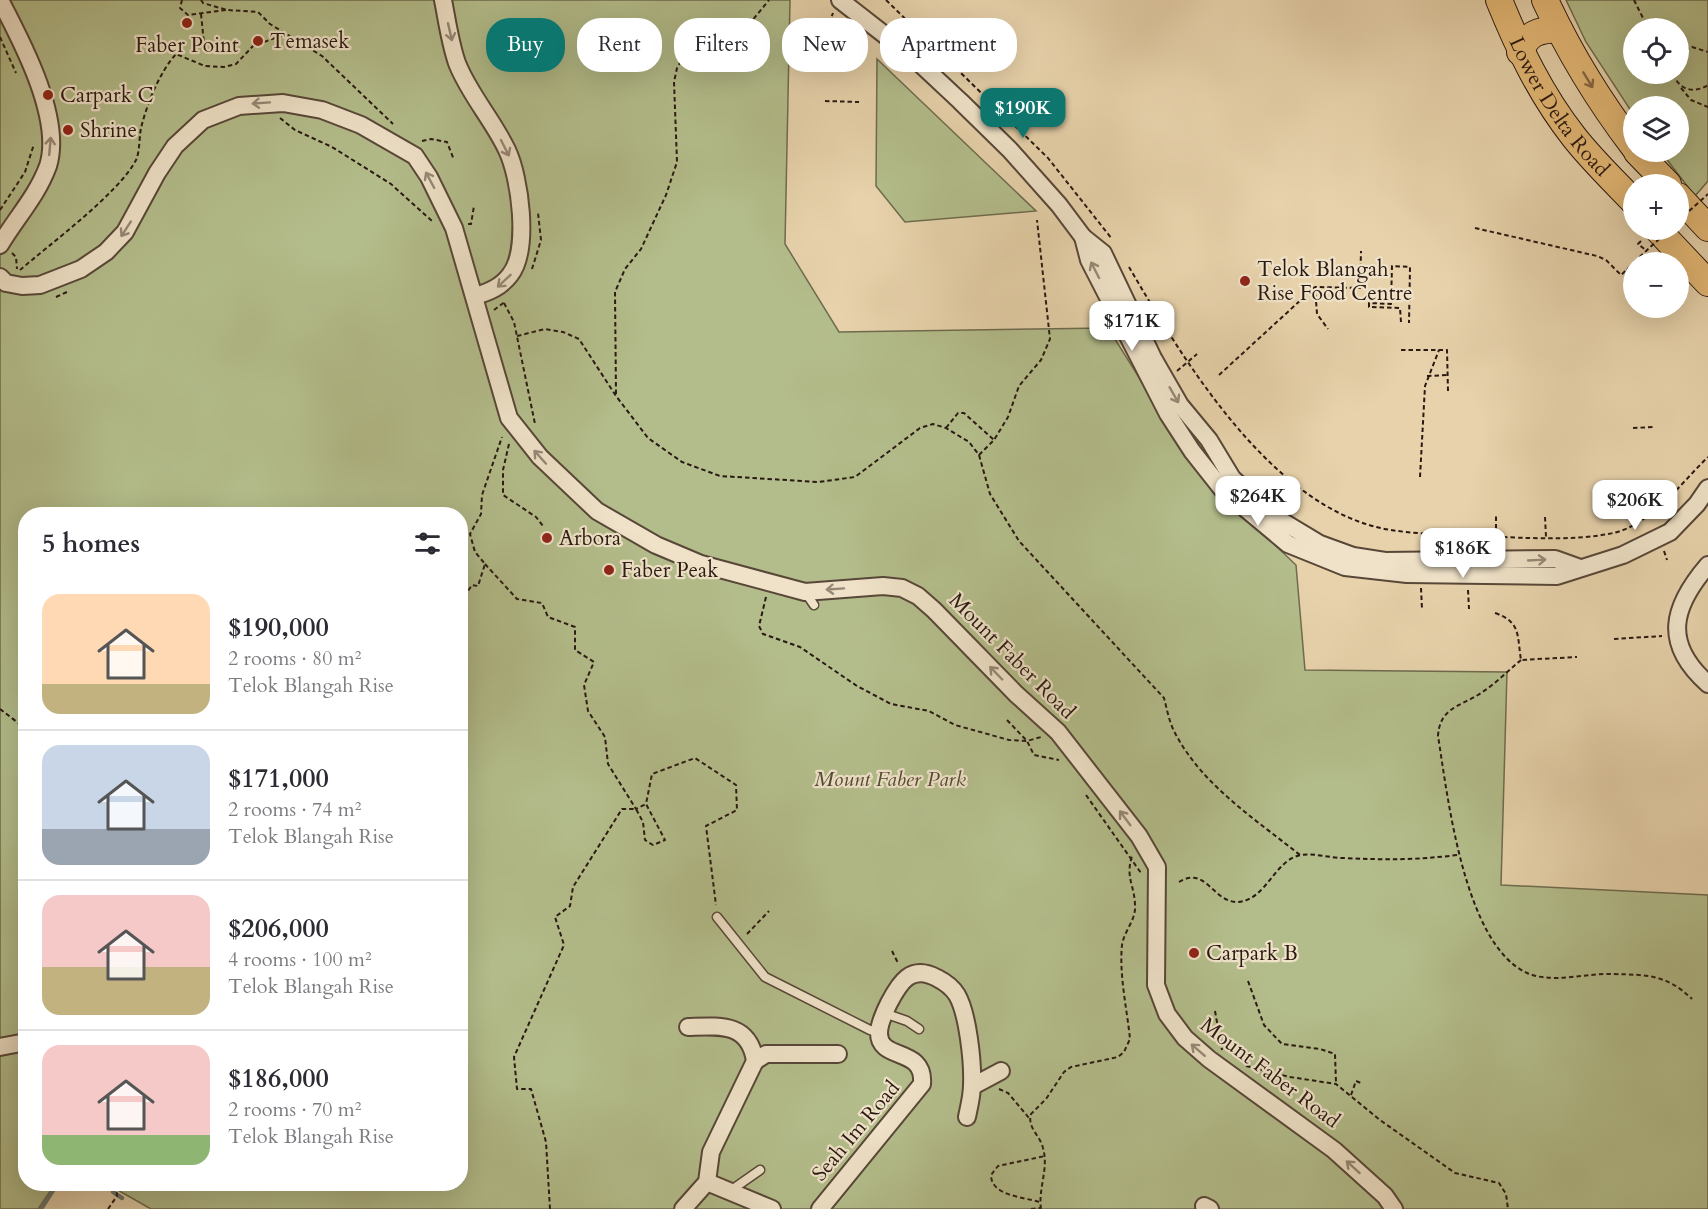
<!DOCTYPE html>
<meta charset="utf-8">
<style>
body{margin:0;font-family:Cardo,serif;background:#f2f2f3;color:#2b2b33;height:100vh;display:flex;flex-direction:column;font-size:22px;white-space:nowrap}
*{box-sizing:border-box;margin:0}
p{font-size:20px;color:#7c7c81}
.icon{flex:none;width:33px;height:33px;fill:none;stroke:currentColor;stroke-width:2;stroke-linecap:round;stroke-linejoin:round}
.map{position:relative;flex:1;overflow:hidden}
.side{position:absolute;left:18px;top:507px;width:450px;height:684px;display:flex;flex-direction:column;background:#fff;border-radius:24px;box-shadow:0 6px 24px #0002}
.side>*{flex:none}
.hud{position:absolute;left:486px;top:18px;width:570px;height:54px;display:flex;gap:12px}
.fabs{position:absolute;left:1623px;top:18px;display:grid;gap:12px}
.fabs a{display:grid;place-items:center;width:66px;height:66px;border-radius:50%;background:#fff;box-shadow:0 6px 24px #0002;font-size:30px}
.price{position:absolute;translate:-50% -51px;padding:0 14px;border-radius:12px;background:#fff;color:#222;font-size:20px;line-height:39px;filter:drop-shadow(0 2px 3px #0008)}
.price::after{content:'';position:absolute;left:50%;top:36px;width:18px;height:14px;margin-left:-9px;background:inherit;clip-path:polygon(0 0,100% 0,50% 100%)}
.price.selected{background:#0f766e;color:#fff}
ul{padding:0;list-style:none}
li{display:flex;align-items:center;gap:18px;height:150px;padding:0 24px}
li+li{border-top:2px solid #e1e1e2}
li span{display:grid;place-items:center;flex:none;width:168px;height:120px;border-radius:18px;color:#555}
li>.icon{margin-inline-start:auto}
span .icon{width:72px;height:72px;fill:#fffc;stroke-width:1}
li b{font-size:26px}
h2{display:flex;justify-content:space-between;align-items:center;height:72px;padding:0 24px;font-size:26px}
.chip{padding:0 21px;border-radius:24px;background:#fff;box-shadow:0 6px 24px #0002;font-size:21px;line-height:54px}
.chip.selected{background:#0f766e;color:#fff}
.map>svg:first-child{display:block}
.green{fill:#b3bd8b;stroke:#6e6b4e;stroke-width:1.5;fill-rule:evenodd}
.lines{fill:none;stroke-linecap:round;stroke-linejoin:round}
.stream{stroke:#6b786e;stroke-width:4.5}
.service-casing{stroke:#584738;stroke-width:11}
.minor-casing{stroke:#584738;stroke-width:20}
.primary-casing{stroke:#291912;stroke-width:28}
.path{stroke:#291912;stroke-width:2;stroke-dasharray:4.5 3;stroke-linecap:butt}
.service{stroke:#efe2c8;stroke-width:8}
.minor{stroke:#efe2c8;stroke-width:16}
.primary{stroke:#e4b976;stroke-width:26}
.path-bridge{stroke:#291912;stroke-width:2;stroke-dasharray:4.5 3;stroke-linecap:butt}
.oneway{stroke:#968876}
.oneway2{stroke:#866944}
.poi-dot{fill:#8f2418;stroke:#efe2c8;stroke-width:2}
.labels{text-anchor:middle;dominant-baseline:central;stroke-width:4.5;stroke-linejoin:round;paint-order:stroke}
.poi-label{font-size:21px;fill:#291912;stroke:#efe2c8;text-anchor:start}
.street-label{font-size:21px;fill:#291912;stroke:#efe2c8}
.park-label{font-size:21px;font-style:italic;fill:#524a36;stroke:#efe2c8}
</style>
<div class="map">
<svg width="1708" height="1209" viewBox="0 0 1708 1209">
<rect width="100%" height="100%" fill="#e7d2ab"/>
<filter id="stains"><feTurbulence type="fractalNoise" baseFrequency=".00333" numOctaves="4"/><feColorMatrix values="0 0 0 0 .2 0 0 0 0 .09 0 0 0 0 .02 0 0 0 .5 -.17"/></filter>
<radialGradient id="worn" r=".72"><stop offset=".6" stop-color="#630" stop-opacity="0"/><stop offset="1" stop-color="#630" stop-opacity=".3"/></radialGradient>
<g class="green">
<path d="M0,0h790l-5,244 54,88 269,-4 91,145 97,92 9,105 202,2 -6,213 207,10v314h-1557l-44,-25h353v-670h-434v670h29l-17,25h-38z"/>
<path d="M1566,0h142v181l-13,15 -34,-44h17v-46h-44l-1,8 -47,-72zM1634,28h44v46h-44z"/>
<path d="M877,59l159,152 -131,11 -29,-36z"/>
</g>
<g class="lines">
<g class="stream">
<path d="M113,1192l9,6"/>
<path d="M41,1209l16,-25"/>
</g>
<defs>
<g id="service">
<path d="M805,592l9,13"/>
<path d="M717,917l48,60 105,53 9,2"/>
<path d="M884,1013l23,8 12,8"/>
<path d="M730,1191l30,-21"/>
</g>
<g id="minor">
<path d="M443,0c4,20 7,43 14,63 12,31 36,57 50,87 13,27 23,100 3,125 -9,12 -21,17 -35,21"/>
<path d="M840,0l73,57 47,44 50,49 49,55 24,32 20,16 50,105 27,47 29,35 23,38 38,36 50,30 33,12 32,5 170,-2 25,9"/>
<path d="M1083,237l6,23 79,154 24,37 30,38 66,55 57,23 62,7 150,2 66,-21 47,-23 27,-28 11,-16"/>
<path d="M0,245c16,-27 37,-49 48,-79 15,-47 -26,-124 -48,-166"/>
<path d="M0,277l6,6 16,3 18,-1 41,-16 25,-17 19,-20 32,-59 18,-27 28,-26 36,-14 44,-3 39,7 39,15 54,31 14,21 25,51 55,190 31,39 57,54 59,34 45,19 104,28 78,-6 19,2 16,8 16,14 82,84 42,38 81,104 18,31 -1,118 11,29 18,24 24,21 125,91 51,46 9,13"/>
<path d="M1708,565c-36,42 -46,78 0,119"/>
<path d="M0,1047l26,-5"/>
<path d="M755,1061l11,-7h72"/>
<path d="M973,1086l28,-15"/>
<path d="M707,1182l65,27"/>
<path d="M1204,1206l6,3"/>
<path d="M683,1209l24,-27 4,-30 44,-91c-6,-39 -36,-35 -67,-34"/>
<path d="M820,1209l102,-125c3,-38 -43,-22 -43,-51 0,-10 6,-22 10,-30 11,-21 22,-39 48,-25 8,4 15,9 20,17 11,19 16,68 15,90 0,11 -3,22 -5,32"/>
</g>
<g id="primary">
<path id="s1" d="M1499,0c20,49 42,95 75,137 18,23 40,44 60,65"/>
<path d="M1545,0c24,52 54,101 89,147"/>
<path d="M1520,52c8,-19 18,-22 39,-23"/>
<path d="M1637,152l31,32"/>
<path d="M1678,196l30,32"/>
<path d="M1658,230l50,53"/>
</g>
</defs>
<use href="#service" class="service-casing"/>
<use href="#minor" class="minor-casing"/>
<use href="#primary" class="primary-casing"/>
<g class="path">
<path d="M182,0l-2,8 8,7 38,-5"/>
<path d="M201,0l2,3 24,7 31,2 12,12 52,32 71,68"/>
<path d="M886,0l162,158 64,81"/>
<path d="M1634,0l14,28"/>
<path d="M201,14l3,29"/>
<path d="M829,23l4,-10"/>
<path d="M0,37l16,36"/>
<path d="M1678,53l14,-6 16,5"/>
<path d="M1673,74c6,16 21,20 35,11"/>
<path d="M1681,88l10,12 17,7"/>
<path d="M825,101l34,1"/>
<path d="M280,118l15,12 37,17 59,37 42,38"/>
<path d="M422,141l9,-2 16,3 7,18"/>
<path d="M0,210l25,-38 9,-28"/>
<path d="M468,224h3l3,-18"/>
<path d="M1475,228l122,28 9,4 15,15 13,-12"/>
<path d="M1641,241l-3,3 9,7"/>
<path d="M12,253l4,4 1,12"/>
<path d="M1129,267c55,94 145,245 262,263 31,5 64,4 95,6 36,2 114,7 144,-9 32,-16 53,-46 78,-70"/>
<path d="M532,269l9,-29 -3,-27"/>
<path d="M1627,269l7,9"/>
<path d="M20,270c29,-25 100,-78 116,-110 4,-9 3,-22 5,-32 6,-24 18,-55 35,-74l29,12 19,1 12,-3 17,-18 33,-12"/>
<path d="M1315,287l2,27 11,15"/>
<path d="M56,297l11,-5"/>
<path d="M504,303l10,19 21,102"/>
<path d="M494,310l12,-9"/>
<path d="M1401,322l-1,-14 -31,-1v-4l22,1 1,-38 18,1 -1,56"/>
<path d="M517,336l28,-7 18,3 16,7 37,57 32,42 34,24 38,14 98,6 37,-5 65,-49 13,-4 13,4 23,14 10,13 11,39 29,47 145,157c3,11 5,24 11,35 27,52 80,86 125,122"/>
<path d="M1401,350h46l1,41"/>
<path d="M1177,371l20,-17"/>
<path d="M1219,375l96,-88 45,1 1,-37"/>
<path d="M1427,376l21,-1"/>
<path d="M616,394l-1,-102 10,-23 16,-20 25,-54 11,-33 -3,-80 3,-14 7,-12 10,-9 57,-25 18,-22"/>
<path d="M946,428l12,-15h6l30,27"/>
<path d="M1633,428l20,-1"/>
<path d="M509,444l-6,26v25l33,22 7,9"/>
<path d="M979,455l15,-15 14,-23 11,-31 22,-26 9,-21 -13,-119"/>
<path d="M1420,477l5,-91 14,-36"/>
<path d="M1545,517l1,20"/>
<path d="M1496,536v-20"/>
<path d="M1664,551l3,9"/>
<path d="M485,564l32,35 25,4 6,14 27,10v23l19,12 -10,23 4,26 17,26 3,27 28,45 10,-5"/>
<path d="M1421,588l1,21"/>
<path d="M1468,590l1,19"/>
<path d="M766,597l-7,29 4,8 37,13 57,39 34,18 38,7 26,14 54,15 18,1 14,-4"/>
<path d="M460,603l12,-18 6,1 7,-22 -10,-12 -5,-18 11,-20 1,-19 20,-58"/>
<path d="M1495,613c26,9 22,22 26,47l56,-3"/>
<path d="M1614,639l48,-3"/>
<path d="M1521,660c-13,11 -26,24 -40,33 -21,14 -41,14 -43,43 10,62 26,208 89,237 25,11 59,0 86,1 34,1 53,0 79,25"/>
<path d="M0,709l26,20"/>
<path d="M1007,720l20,21 7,14 25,5"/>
<path d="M1086,795l55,78"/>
<path d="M1179,882c27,-17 34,21 59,20 29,-2 37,-44 64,-47 13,-2 28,3 41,3 41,2 74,2 114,-3"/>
<path d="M747,934l22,-23"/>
<path d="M892,951l6,12"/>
<path d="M1248,981l16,44 18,19 38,5 15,5 1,29"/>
<path d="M1215,1011l7,39"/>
<path d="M1246,1066l44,11 46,7 44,36 75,53 44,10 7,11 2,15"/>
<path d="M999,1089l9,4 21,25"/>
<path d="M1351,1095l5,-14 5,2"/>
<path d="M1039,1202c-15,-5 -48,-6 -48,-27l7,-9 47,-10"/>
<path d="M108,1209l9,-13 -1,-12"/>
<path d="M550,1209l-4,-67 -15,-53h-14l-3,-32 50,-112 -9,-28 15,-11 3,-19 49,-78h14l7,13 2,18 8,5 12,-5 -19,-36 6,-30 43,-16 41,27 1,25 -31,16 10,79"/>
<path d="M1031,1209l9,-1"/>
<path d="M1041,1209c-3,-21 8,-40 2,-61 -3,-13 -16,-20 -12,-34l15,-15 18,-27 7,-5 47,-10 6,-5 6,-13c-3,-30 -11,-64 -8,-94 2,-14 14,-25 13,-39 0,-20 -10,-28 -3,-50"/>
</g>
<use href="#service" class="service"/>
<use href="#minor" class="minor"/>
<use href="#primary" class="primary"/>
<g class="path-bridge">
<path d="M1678,221l30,-27"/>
<path d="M1634,262l35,-32"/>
</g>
</g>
<defs><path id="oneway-shaft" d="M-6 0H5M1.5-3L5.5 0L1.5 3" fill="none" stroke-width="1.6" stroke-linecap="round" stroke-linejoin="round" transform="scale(1.5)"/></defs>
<g class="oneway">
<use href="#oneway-shaft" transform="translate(450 32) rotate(77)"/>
<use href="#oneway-shaft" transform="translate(261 103) rotate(176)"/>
<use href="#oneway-shaft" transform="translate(50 146) rotate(-85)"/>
<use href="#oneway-shaft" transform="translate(505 148) rotate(63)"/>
<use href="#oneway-shaft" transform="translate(430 180) rotate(-118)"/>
<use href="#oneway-shaft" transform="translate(126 229) rotate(123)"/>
<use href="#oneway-shaft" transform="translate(1095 270) rotate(-117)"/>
<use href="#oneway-shaft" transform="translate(504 281) rotate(137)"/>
<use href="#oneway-shaft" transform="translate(1174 395) rotate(60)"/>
<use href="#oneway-shaft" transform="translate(540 457) rotate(-132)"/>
<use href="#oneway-shaft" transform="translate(1537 560) rotate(-3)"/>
<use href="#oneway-shaft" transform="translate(835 589) rotate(176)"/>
<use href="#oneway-shaft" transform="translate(996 673) rotate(-134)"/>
<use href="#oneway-shaft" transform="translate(1125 818) rotate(-127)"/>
<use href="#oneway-shaft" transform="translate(1198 1050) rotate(-139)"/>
<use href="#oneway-shaft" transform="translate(1353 1167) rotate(-138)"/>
</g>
<use class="oneway2" href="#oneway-shaft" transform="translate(1588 80) rotate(59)"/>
<g class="poi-dot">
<circle cx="187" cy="23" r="6"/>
<circle cx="258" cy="41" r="6"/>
<circle cx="48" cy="95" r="6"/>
<circle cx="68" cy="130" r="6"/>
<circle cx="1245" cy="281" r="6"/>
<circle cx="547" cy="538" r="6"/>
<circle cx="609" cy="570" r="6"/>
<circle cx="1194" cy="953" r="6"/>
</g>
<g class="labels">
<g class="poi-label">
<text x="270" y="41">Temasek</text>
<text x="187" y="45" text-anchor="middle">Faber Point</text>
<text x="60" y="95">Carpark C</text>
<text x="80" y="130">Shrine</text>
<text x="1257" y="269">Telok Blangah<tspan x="1257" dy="24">Rise Food Centre</tspan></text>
<text x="559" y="538">Arbora</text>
<text x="621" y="570">Faber Peak</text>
<text x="1206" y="953">Carpark B</text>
</g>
<g class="street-label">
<text stroke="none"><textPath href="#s1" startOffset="123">Lower Delta Road</textPath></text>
<text transform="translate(1012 656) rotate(45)">Mount Faber Road</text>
<text transform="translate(1270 1073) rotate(37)">Mount Faber Road</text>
<text transform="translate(856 1131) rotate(-50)">Seah Im Road</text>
</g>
<g class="park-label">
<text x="890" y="779">Mount Faber Park</text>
</g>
</g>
<rect width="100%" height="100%" filter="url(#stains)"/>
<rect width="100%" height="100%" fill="url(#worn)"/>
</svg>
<div class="fabs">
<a><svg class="icon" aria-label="locate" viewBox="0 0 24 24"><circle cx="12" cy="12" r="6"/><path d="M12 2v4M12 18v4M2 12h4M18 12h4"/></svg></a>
<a><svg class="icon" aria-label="layers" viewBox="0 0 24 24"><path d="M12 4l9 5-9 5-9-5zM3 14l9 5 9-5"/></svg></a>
<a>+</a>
<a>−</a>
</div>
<b class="price selected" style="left:1023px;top:139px">$190K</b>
<b class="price" style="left:1132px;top:352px">$171K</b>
<b class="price" style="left:1258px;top:527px">$264K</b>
<b class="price" style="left:1635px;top:531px">$206K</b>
<b class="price" style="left:1463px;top:579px">$186K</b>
<div class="hud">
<a class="chip selected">Buy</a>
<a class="chip">Rent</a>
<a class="chip">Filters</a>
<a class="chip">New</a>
<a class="chip">Apartment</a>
</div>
<section class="side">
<h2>5 homes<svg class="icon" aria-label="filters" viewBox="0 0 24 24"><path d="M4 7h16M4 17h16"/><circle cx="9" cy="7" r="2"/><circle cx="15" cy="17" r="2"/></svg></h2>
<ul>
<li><span style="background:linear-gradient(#ffd9b3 75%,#c2b280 0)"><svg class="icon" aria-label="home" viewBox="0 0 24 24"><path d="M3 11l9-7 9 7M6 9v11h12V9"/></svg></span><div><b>$190,000</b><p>2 rooms · 80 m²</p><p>Telok Blangah Rise</p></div></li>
<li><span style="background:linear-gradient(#c9d6e8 70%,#9aa5b1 0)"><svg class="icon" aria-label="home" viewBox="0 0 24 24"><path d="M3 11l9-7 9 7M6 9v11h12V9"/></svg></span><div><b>$171,000</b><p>2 rooms · 74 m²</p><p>Telok Blangah Rise</p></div></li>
<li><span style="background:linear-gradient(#f6c9c9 60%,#c2b280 0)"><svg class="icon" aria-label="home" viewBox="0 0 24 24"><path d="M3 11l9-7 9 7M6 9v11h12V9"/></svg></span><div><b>$206,000</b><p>4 rooms · 100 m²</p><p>Telok Blangah Rise</p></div></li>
<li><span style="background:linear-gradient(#f6c9c9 75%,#8fb573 0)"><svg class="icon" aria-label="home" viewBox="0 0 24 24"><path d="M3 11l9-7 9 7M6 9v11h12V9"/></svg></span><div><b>$186,000</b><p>2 rooms · 70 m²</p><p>Telok Blangah Rise</p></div></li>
</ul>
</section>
</div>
